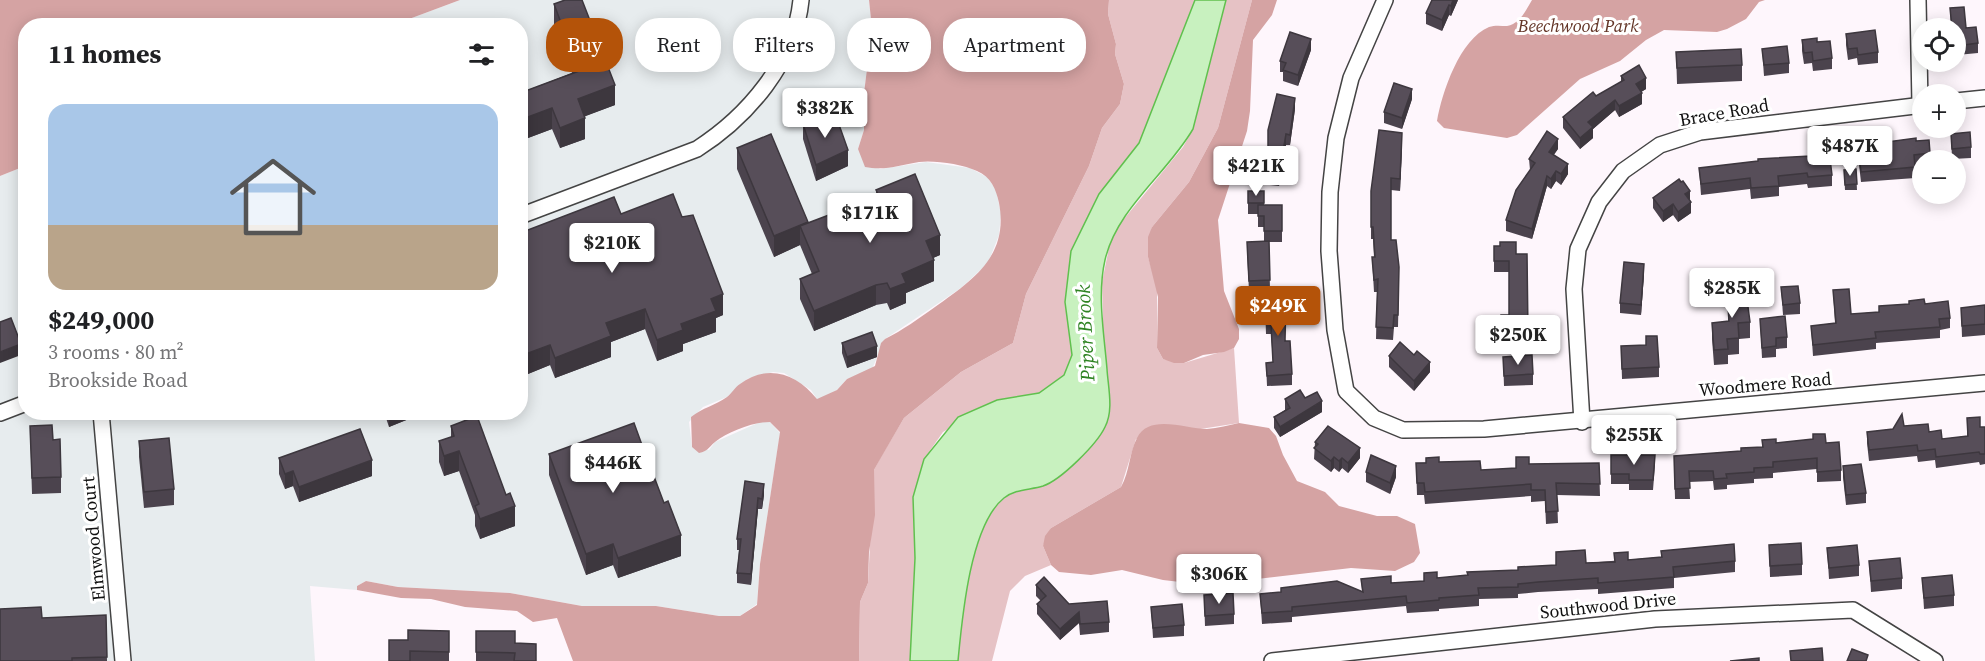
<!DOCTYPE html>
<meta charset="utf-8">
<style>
body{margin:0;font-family:"Source Serif 4",serif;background:#f6f6f6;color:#202124;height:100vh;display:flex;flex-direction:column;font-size:22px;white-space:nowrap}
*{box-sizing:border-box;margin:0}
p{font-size:20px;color:#757577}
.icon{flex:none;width:33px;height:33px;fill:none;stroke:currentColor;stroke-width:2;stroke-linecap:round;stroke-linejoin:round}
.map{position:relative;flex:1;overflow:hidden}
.sheet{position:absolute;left:18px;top:18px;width:510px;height:402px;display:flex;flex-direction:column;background:#fff;border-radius:24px;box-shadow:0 3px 15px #0003}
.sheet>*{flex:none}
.banner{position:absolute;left:546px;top:18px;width:570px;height:54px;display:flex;gap:12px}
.tools{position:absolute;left:1912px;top:18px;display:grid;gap:12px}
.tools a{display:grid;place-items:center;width:54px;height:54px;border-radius:50%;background:#fff;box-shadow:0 3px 15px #0003;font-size:30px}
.price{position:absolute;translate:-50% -51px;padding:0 14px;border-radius:6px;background:#fff;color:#222;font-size:20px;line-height:39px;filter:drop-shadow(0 2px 3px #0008)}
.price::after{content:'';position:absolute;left:50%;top:36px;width:18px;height:14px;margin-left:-9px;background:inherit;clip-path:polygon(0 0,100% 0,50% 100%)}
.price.active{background:#b45309;color:#fff}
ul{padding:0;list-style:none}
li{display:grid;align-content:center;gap:12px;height:318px;padding:0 30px}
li+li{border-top:2px solid #e0e0e0}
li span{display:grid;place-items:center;height:186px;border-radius:18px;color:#555}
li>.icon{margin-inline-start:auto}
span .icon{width:108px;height:108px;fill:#fffc;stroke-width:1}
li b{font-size:26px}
h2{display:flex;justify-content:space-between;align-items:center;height:72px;padding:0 30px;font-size:26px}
.pill{padding:0 21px;border-radius:24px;background:#fff;box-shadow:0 3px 15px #0003;font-size:21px;line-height:54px}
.pill.active{background:#b45309;color:#fff}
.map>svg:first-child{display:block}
.industrial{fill:#e7ecee}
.green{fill:#e6c2c5}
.forest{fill:#d5a3a3}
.water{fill:#c8f1bf;stroke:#60c04e;stroke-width:1.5}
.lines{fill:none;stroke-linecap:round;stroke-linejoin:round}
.minor-casing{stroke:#444;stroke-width:18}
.minor{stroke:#fff;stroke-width:15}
.wall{fill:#4b434d}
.shaded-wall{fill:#3d373e}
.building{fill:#574e59;stroke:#3d373e;stroke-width:1.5}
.labels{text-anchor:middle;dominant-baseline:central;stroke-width:6;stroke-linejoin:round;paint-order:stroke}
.park-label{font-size:18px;font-style:italic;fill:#633527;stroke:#fff}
.street-label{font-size:18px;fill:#111;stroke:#fff}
.water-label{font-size:20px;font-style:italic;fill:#2f8323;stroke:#fff}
</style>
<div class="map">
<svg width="1985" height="661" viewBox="0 0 1985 661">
<rect width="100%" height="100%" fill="#fef6fc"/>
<path class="industrial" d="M460,0h409l3,29 -8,64v37l-6,19 22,20 46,-7 44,6 17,9 9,12 5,25 -2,21 -11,28 -27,25 -76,51 -13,30 -25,10 -10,11 -15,8 -5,1 -6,-9 -27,-17 -11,-1 -26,7 -20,18 -24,10 -14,15 3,25 17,3 6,-8 45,-20h10l10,11 -20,131 -3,40 -17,12h-21l-63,-10h-74l-72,-13 -112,-6 -32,-6 -9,5v4l-47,-4 5,75h-315v-485l25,-10 1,246h494v-386l-127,-1z"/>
<g class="green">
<path d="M1109,0h86l-56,143 -68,108 -6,51 7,53 -8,20 -25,18 -42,7 -54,32 -19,27 -11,38 2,60 -5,104h-51l1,-59 8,-19 6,-113 5,-10 25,-42 57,-46 52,-29 13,-49 63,-128 13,-38 18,-24 4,-20 -9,-30 1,-10 -8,-30z"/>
<path d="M1226,0h26l-34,128 -29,54 -37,45 -4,30 9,30v61l6,11 21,4 50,-15 5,75 -103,16 -15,48 -70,41 -8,18 8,19 -26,11 -15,15 -18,70h-34c4,-42 11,-138 48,-164 11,-8 26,-9 39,-12l58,-165 -1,-38 8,-39 9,-18 64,-78 10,-18z"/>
</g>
<g class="forest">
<path d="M0,0h460l-67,25 -367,1 -1,140 -25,10z"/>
<path d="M869,0h240l-1,14 8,30 -1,10 9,30 -4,20 -18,24 -13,38 -63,128 -13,49 -52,29 -57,46 -25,43 -5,9 1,45 -6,37 -1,31 -8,19 -1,59h-286l-16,-43 -24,4 -16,-11 -52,-4 -34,-8 -30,-1 -44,-8v-4l9,-5 32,6 112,6 72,13h74l63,10h21l17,-11 3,-41 20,-132 -10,-10c-17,0 -42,10 -55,20 -7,6 -7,9 -16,11l-7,-6 -1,-30c11,-9 25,-12 36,-20 5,-4 8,-10 13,-13 28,-21 57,-10 77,15l20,-9 10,-11 28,-13 6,-23 4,-4c18,-9 33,-20 50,-32 38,-27 74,-51 64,-104 -3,-14 -8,-26 -22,-32 -15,-7 -43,-11 -58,-9 -19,3 -34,9 -54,5l-7,-18 6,-19v-37l8,-64z"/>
<path d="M1252,0h25l-5,15 -19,25 -3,71 -3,20 -29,89 6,71 15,38v10l-5,9 -10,4 -21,3 -19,8h-10l-11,-4 -6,-11 1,-51 -10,-40v-20l4,-10 37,-45 29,-54z"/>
<path d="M1532,0h233l-6,2 -13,17 -19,10 -10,3 -53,-2 -18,10 -26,21 -40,18 -63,56 -10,3 -63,-10 -7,-7c5,-29 23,-82 52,-94 6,-2 12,-1 18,-1 13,-2 19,-16 25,-26z"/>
<path d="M1239,423l30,5 7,8 7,19 14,26 28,11 14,14 38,10h20l18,8 5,29 -6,9 -19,9 -44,-3 -145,17 -43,-5 -41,-10 -31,5 -32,-3 -8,-7 -8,-19 2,-10 6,-8 70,-41c9,-16 8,-34 16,-49 12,-25 49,-9 70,-9 11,-1 22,-4 32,-6z"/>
</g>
<path class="water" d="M1195,0h31l-33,129c-26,45 -76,79 -88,131 -8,35 -1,73 2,109 1,18 7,41 -2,58 -8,17 -44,53 -62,59 -13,4 -28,3 -39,12 -34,27 -42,121 -46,163h-48l5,-103 -2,-61 11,-38 34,-42 39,-17 42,-7 25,-18 8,-20 -7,-53 6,-51 28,-57 40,-51z"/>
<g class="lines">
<defs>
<g id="minor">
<path d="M1385,0l-34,78 -15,60 -6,54 -1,59 6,79 11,61 28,27 29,12 81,-1 501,-46"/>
<path d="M1918,0l2,105"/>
<path d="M1956,101l29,-3"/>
<path d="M520,216l177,-67c50,-32 98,-87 104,-149"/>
<path d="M101,412l22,249"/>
<path d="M0,413l26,-10"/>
<path d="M1582,422l-8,-133 4,-40 21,-47 24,-31 37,-26 40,-13 223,-27"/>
<path d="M1272,661l383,-42 198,-9 82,51"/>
</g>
</defs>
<use href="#minor" class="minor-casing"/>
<use href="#minor" class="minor"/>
</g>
<g class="wall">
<path d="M1458,0l-7,16 -2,-1 -7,16 -16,-7v-11z"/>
<path d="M554,4l61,101 -30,11v23l-25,9 -8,-19 -32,12v-48l52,-20 -18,-48z"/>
<path d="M1950,8l28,35v10l-21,2 -1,-27h-5z"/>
<path d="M1846,34l32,18v11l-20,2 -1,-7 -9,2 -2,-15z"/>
<path d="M1802,40l15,2 15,16v11l-19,2 -1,-8 -8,1 -2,-13z"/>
<path d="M1762,49l27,14v10l-25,3z"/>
<path d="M1311,50l-13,36 -15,-5v-9h-3v-11z"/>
<path d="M1676,52l66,13v16l-65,3z"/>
<path d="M1621,76l25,13 -5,3 1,12 -23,13 -4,-7 -22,19v9l-13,11 -17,-21v-11l58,-35z"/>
<path d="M1412,99l-10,30 -18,-6v-11z"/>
<path d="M1295,109l-5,36h-4l-7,41 -18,-2v-11l7,-19z"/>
<path d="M827,123l21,43 -32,15 -13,-42v-15z"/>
<path d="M1951,134l20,13v11l-19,1z"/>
<path d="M1916,141l14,12v7h-7v4l-8,1v13l-54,4 -3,-26v-10z"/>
<path d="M1402,146l-2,45 -9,-1v50l8,40 -1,47h-4l-1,13 -17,-1 1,-47h-3l-2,-35h2l-1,-18h-2v-48z"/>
<path d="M737,148l71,75 68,-26v-7l64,65 -7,3 1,23 -28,12v10l-16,7 -3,-7 -11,2 -62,26 -14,-32v-20l12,-5 -12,-29 -26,12 -37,-88z"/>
<path d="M1558,149l-5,6 15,19 -7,11 -5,-4 -5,8 -4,-3 -15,53 -26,-8v-11l24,-50 -1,-11z"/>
<path d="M1699,168l133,7v11l-24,2 -1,-4 -28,3v9l-28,3 -1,-10 -49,6z"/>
<path d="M1856,169l1,21h-12l-1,-20z"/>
<path d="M1248,191h16v14h18v37h-13l1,48 -21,1 -2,-39 17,-11v-14h-6v-13h-10z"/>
<path d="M1653,198l37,3 1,12 -13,9 -5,-7 -10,7 -10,-14z"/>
<path d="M621,214l61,3 41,98 -7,3v14l-33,12v7l-26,10 -12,-32 -34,13v15l-56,21 -5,-13 -27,11 -3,-6v-137z"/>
<path d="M1494,246l22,8h11l1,90 -12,1v-7l-15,1v-24h8v-43h-15z"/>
<path d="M1644,274l-3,41 -21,-2v-10z"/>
<path d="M1732,285l18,37v16l-11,1v15l-11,1v9l-14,1 -2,-26v-16l16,-1v-15h4z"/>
<path d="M1781,287l19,16v11l-17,1z"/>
<path d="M1833,290l18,24 28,-2 46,-8 25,14v10l-10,2v8l-64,5v6l-63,7 -2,-30 24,-3z"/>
<path d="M1265,304l21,37 6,33v11l-25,1 -1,-23 7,-1 -2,-28h-5z"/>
<path d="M1985,305v30l-23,2 -1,-29z"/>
<path d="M1760,319l27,18v11l-11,1v8l-14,1z"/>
<path d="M842,343l35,14 -30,11 -5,-15z"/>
<path d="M1621,346l38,21v10l-37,2z"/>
<path d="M1389,356l41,16 -16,19 -25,-24z"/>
<path d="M1503,357l30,17v11l-29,1z"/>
<path d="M1305,398l17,14 -42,25 -6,-9v-11l11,-7v-11z"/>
<path d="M384,412h42l-37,15z"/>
<path d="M1967,418l13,9h5v37l-5,1 -1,-3 -43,6 -1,-8 -17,2 -1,-6 -48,5 -2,-18v-11l26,-3 11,-3 25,6 13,7 25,-3z"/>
<path d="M30,426l31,51v16l-29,1z"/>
<path d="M451,426l64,100 -35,13 -5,-13v-11l-16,-44 -15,5 -5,-14v-21l12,-4z"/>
<path d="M1762,440l14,3h50l15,27v11l-24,1v-13l-44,4v5l-19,1v4l-27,2v4l-13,1 -1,-9 -24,1 1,17h-15l-1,-43 67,-5 21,-4z"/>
<path d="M139,441l35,48v16l-30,3 -5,-51z"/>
<path d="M1315,442l45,16 -12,15 -6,-5 -3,4 -5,-4 -3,4 -17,-13z"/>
<path d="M549,454l93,11 39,91 -63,22 -5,-13 -27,10 -37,-100z"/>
<path d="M1611,455l44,10 -2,25h-24v-6h-18z"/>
<path d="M279,458l93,18 -73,26 -6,-16 -8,3 -6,-15z"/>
<path d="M1439,462l42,8 35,-2 13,-4 70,-1 1,33 -43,-1 1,28 -12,1 -1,-23 -14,1v-6l-106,8 -1,-9h-7l-1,-32z"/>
<path d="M1843,466l23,27v10l-20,2 -3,-28z"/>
<path d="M1366,472l30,5 -6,17 -24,-12z"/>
<path d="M745,481l19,14 -2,14h-4l-7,76 -14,-2v-10l2,-23h-2v-11z"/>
<path d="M1769,545l33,19v11l-32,2z"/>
<path d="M1827,548l32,17v11l-30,3z"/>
<path d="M1661,551l74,10v11l-61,6v10l-76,6v-5l-60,3 -20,2v4l-39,1v7l-40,3v2l-32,2 -1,-7 -114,11v5l-30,2 -2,-30 102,-3 -1,-12 30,4 33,-2v-8l13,5 81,-8 38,-5v-13l30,11 75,-6z"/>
<path d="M1869,561l33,17v11l-31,3z"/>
<path d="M1922,578l32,17v11l-30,3z"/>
<path d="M1036,585l33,19 40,18v10l-29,3 -1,-12 -19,17 -23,-26v-10l4,-3 -5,-5z"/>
<path d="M1204,595l30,19v10l-29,2z"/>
<path d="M1151,607l33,18v11l-31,2z"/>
<path d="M106,615l1,46h-107l42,-43z"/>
<path d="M449,631v30h-60l19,-21z"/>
<path d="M476,631l39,12 21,18h-60z"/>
</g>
<g class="shaded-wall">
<path d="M1453,0h5l-7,16v-10z"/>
<path d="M1449,5v10l-7,16v-11z"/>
<path d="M1311,39v11l-13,36v-11z"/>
<path d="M1646,78v11l-10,6v-11z"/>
<path d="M615,85v20l-37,14v-20z"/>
<path d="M1412,89v10l-10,30v-11z"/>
<path d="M1642,93v11l-23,13v-11z"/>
<path d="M1295,98v11l-5,36v-10z"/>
<path d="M1615,100v10l-22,19v9l-13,11v-11l8,-16z"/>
<path d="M552,108v21l-32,12v-21z"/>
<path d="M585,118v21l-25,9v-20z"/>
<path d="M1402,133v13l-2,45v-12z"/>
<path d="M1286,134v11l-7,41v-11z"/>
<path d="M1558,139v10l-9,13v-10z"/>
<path d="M848,150v16l-32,15v-16z"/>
<path d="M1568,164v10l-7,11v-11z"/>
<path d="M1556,171v10l-5,8v-10z"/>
<path d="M1547,176v10l-15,53v-10z"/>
<path d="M1690,191v10l-5,-7z"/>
<path d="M1691,202v11l-13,9v-10z"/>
<path d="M1673,204v11l-10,7v-11z"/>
<path d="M808,222v20l-8,-16v19l-26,12v-21z"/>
<path d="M940,235v20l-14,6v-20z"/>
<path d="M934,260v21l-28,12v10l-16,7v-21l12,-15z"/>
<path d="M1644,264v10l-3,41v-10z"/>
<path d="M876,285v20l-62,26v-20z"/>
<path d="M723,294v21l-7,3v14l-33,12v7l-26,10v-21l54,-41z"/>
<path d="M645,309v20l-34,13v15l-56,21v-20l51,-35z"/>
<path d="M21,344v11l-21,8v-11z"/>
<path d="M550,345v20l-27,11v-21z"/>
<path d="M877,346v11l-30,11v-11z"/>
<path d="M1430,362v10l-16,19v-10z"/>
<path d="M1322,401v11l-42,25v-10z"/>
<path d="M283,412h15l-15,6z"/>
<path d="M389,412h37l-37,15z"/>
<path d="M642,445v20l-6,-18z"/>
<path d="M1360,448v10l-12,15v-10z"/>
<path d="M459,451v20l-15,5v-20z"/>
<path d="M1334,457v11l-3,4v-11z"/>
<path d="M1342,458v10l-3,4v-11z"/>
<path d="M372,460v16l-73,26v-15z"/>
<path d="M1396,466v11l-6,17v-11z"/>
<path d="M293,471v15l-8,3v-15z"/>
<path d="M764,484v11l-2,14v-10z"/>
<path d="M758,498v11l-7,76v-11z"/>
<path d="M515,506v20l-35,13v-20z"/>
<path d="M681,535v21l-63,22v-20z"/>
<path d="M613,544v21l-27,10v-21z"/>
<path d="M1079,612v11l-19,17v-11z"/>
</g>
<g class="building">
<path d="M565,0h17l33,85 -37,14 7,19 -25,10 -8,-20 -32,12v-27l59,-22 -25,-67z"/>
<path d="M1432,0h21l-2,6 -2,-1 -7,15 -16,-7z"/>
<path d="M1964,7l2,21 10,-1 2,16 -21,3 -1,-8v-10h-4l-2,-20z"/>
<path d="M1875,30l3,22 -20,3 -1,-7 -9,1 -2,-15z"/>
<path d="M1290,32l21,7 -13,36 -15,-5 3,-7 -6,-2z"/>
<path d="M1817,38v4l13,-1 2,17 -19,3 -1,-9 -8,1 -2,-13z"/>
<path d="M1787,46l2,17 -25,2 -2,-16z"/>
<path d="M1741,49l1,16 -65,3 -1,-16z"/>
<path d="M1639,65l7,13 -10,6 6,9 -23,13 -4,-6 -27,22 5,5 -13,11 -17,-21 30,-25 3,4 28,-16 -3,-4z"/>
<path d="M1394,83l18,6 -10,29 -18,-6z"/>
<path d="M1277,94l18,4 -5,37 -4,-1 -7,41 -18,-2 2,-20 5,1v-24z"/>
<path d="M824,116l3,7 10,-4 11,31 -32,15 -13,-41z"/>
<path d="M1379,130l23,3 -2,46 -9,-1v62h5l3,27 -1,48h-4l-1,13 -17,-1 2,-48 -4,1 -2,-23h3l-2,-30h-2v-36z"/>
<path d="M1547,131l11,8 -9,13 19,12 -7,10 -5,-3 -5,8 -4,-3 -15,53 -26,-9 10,-30 19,-27 -6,-4z"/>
<path d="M1970,132l1,15 -19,2 -1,-15z"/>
<path d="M771,134l37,88 -34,14 -37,-88z"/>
<path d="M1916,138v3l13,-1 1,13 -16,2 1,12 -54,5 -3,-26z"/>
<path d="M1829,151l3,24 -24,2 -1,-4 -29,3 1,10 -28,2 -1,-10 -49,6 -2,-16 59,-7v-2l53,-3 -1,-3z"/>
<path d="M1856,169l1,15 -12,1 -1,-15z"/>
<path d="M915,174l25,61 -14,6 8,19 -32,14 4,9 -16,6 -3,-6 -11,2 -62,26 -14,-32 19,-8 -19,-45 79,-30 -3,-6z"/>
<path d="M1679,179l2,3 2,-1 7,10 -5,3 6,8 -13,10 -5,-8 -10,7 -10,-13z"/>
<rect x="1248" y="191" width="16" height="12"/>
<path d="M673,194l9,23 11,-2 30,79 -12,5 5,12 -35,13 2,6 -26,10 -12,-31 -39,14 5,13 -56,22 -5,-13 -27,10 -3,-5v-69l5,-1 -5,-12v-35l94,-36 7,17z"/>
<path d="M1258,205h24v26h-18v-15h-6z"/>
<path d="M1269,241l1,39 -21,1 -2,-39z"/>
<path d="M1500,242h16v12h11l1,79 -12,1v-6h-15v-13h8v-54h-15v-15h6z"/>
<path d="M1624,262l20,2 -3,41 -21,-2z"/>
<path d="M1745,284l5,38 -12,1 1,15 -12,1 1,10 -14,1 -2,-27 17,-2 -1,-14h5l-1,-22z"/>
<path d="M1798,286l2,17 -17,2 -2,-18z"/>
<path d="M1849,289l2,25 28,-2v-6l30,-2v-3l15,-2 1,5 23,-3 2,17 -11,1 1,8 -65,5 1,6 -63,7 -2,-19 25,-3 -3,-33z"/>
<path d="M1269,296h17l-1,45h5l2,33 -25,2 -1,-13 7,-1 -2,-38h-5l-1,-20 4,-1z"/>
<path d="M1985,305v19l-23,2 -1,-18z"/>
<path d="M1785,316l2,21 -11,1v8l-14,2 -2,-29z"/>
<path d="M11,318l10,26 -21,8v-30z"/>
<path d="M872,332l5,14 -30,11 -5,-14z"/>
<path d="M1646,336h11l2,31 -37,2 -1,-23 25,-1z"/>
<path d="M1400,342l14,13 3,-4 13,11 -16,19 -25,-25z"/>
<path d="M1532,355l1,19 -29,2 -1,-19z"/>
<path d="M1300,390l5,8 12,-6 5,9 -42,26 -6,-10 16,-9 -5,-9z"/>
<path d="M1902,414l2,12 24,-2 1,8 12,-2 1,9 26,-3 -1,-18 13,-1v10h5v27h-5l-1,-2 -43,5 -1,-8 -17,2 -1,-6 -48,5 -2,-18 26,-3z"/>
<path d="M477,416l29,79 4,-2 5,13 -35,13 -5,-13 4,-2 -20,-53 -15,5 -5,-15 15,-5 -3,-10z"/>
<path d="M634,423l8,22 -6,2 10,29 7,-2 11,29 4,-2 13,34 -63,23 -5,-14 -27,10 -37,-100z"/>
<path d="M52,425l1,15 7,-1 1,38 -29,1 -2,-52z"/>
<path d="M1328,426l32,22 -12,15 -6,-5 -3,3 -5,-4 -3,4 -17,-13 4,-4 -3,-2z"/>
<path d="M360,429l12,31 -73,27 -6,-16 -8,3 -6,-16z"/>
<path d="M1813,434h12l1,9 13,-1 2,28 -24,2v-14l-44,4v5l-19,1v4l-28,2 1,4 -13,1 -1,-8h-24l1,17 -15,1 -1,-33 67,-5v-3l22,-1 -1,-7 14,-1v4l37,-4z"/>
<path d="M169,438l5,51 -30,3 -5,-51z"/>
<path d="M1371,455l25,11 -6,17 -24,-11z"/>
<path d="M1611,455h44l-2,25h-24v-6h-18z"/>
<path d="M1439,457v5l41,-1 1,9 35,-2v-11h13v7l70,-1 1,21 -44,-1 2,28 -12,1 -1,-22h-14v-6l-106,8 -1,-9h-7l-1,-20h10v-5z"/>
<path d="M1861,464l5,29 -20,2 -3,-29z"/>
<path d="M745,481l19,3 -2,15 -4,-1 -7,76 -14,-1 4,-34h-4z"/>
<path d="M1801,543l1,21 -32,2 -1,-21z"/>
<path d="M1734,544l1,17 -62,6 1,10 -76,6v-5l-60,4 -20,2v3l-40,1 1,7 -40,3v2l-32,3 -1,-7 -114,11v4l-30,2 -2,-19 21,-2v-4l56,-7 26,11 -2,-13 30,-3v7l33,-2v-8l13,-1v6l31,-3 -1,-3 51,-2v-3l38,-2v-13l29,-2 1,13 29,-1 -1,-9 14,-1v8l34,-3 -1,-6z"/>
<path d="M1857,545l2,20 -30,3 -2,-20z"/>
<path d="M1900,558l2,20 -31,3 -2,-20z"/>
<path d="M1952,575l2,20 -30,3 -2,-20z"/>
<path d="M1044,577l25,27 38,-3 2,21 -29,2 -1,-12 -19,17 -23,-25 9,-8 -10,-11z"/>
<path d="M1233,593l1,21 -29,2 -1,-21z"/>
<path d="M1182,604l2,21 -31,3 -2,-21z"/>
<path d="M41,607l1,11 64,-3 1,42 -35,1v3h-72v-52z"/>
<path d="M408,630l41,1v21l-39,-1v10h-21v-21h19z"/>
<path d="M476,631h39v12l21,1v17h-22l1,-8 -39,-1z"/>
<path d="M1822,648l1,13h-32l-1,-10z"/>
<path d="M1852,649l16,6 -2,6h-19z"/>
<path d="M1759,658v3h-29z"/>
</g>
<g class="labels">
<g class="park-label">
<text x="1578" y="25">Beechwood Park</text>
</g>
<g class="street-label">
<text transform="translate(1724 112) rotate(-10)">Brace Road</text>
<text transform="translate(1765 384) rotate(-5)">Woodmere Road</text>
<text transform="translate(93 539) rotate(-95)">Elmwood Court</text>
<text transform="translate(1608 605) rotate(-6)">Southwood Drive</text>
</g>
<g class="water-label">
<text transform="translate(1085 333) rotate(-93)">Piper Brook</text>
</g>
</g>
</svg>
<div class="tools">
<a><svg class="icon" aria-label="locate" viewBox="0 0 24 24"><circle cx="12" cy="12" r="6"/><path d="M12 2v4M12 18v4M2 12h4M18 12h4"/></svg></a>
<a>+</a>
<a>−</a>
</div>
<b class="price" style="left:825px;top:139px">$382K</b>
<b class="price" style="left:1850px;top:177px">$487K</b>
<b class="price" style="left:1256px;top:197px">$421K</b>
<b class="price" style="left:870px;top:244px">$171K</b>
<b class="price" style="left:612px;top:274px">$210K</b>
<b class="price" style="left:1732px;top:319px">$285K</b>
<b class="price active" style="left:1278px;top:337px">$249K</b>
<b class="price" style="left:1518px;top:366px">$250K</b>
<b class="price" style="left:1634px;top:466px">$255K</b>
<b class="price" style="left:613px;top:494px">$446K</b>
<b class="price" style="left:1219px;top:605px">$306K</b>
<div class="banner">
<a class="pill active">Buy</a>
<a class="pill">Rent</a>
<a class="pill">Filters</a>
<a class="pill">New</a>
<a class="pill">Apartment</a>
</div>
<section class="sheet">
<h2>11 homes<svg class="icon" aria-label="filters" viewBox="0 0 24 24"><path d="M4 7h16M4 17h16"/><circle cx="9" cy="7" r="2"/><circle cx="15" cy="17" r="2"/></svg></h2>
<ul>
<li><span style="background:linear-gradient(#a9c7e8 65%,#b9a48a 0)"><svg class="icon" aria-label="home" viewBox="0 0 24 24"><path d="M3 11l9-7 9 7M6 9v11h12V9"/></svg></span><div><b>$249,000</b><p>3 rooms · 80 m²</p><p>Brookside Road</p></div></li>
</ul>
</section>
</div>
